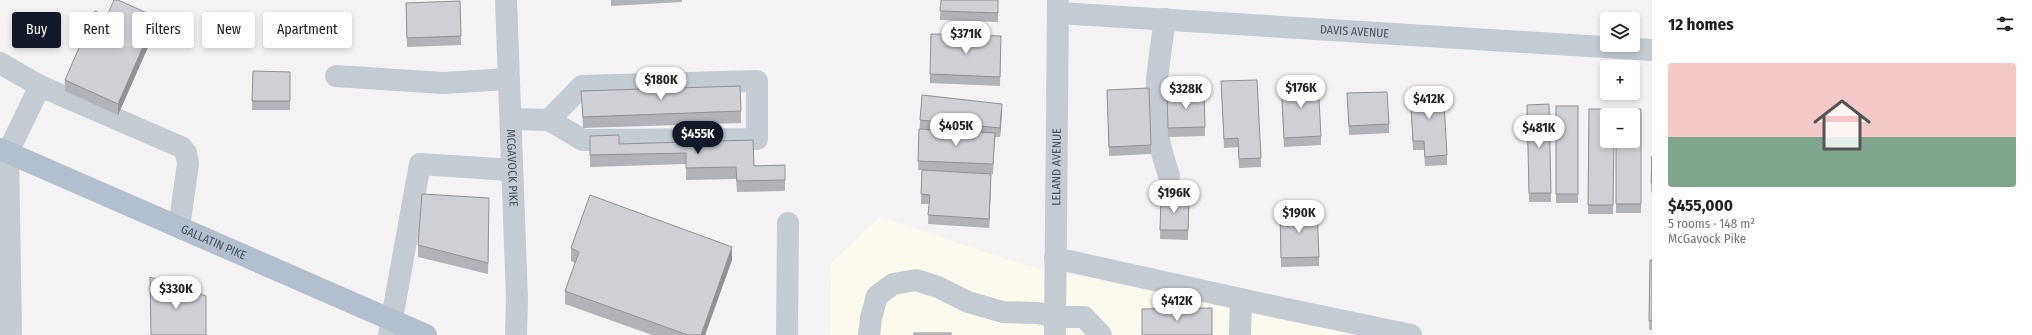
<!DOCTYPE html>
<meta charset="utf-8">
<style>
body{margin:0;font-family:"Fira Sans Condensed",sans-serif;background:#f2f2f2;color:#202124;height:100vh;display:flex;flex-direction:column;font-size:15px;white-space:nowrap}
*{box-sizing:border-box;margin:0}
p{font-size:13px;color:#757577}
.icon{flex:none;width:22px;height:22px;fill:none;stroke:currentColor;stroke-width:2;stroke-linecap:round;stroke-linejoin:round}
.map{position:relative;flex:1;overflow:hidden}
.panel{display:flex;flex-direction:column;background:#fff;width:380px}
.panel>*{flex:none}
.guide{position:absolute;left:12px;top:12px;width:380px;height:36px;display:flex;gap:8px}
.tools{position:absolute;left:1600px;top:12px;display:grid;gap:8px}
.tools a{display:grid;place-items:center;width:40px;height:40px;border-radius:4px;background:#fff;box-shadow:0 2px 6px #0003;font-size:20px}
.price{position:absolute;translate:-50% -34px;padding:0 9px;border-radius:14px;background:#fff;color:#222;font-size:13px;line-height:26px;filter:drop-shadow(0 1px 2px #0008)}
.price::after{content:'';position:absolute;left:50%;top:24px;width:12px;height:9px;margin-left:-6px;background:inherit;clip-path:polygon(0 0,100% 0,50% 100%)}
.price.selected{background:#111827;color:#fff}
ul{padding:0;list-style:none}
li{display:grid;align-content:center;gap:8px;height:212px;padding:0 16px}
li span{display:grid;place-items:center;height:124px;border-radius:4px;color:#555}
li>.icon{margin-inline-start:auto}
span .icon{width:72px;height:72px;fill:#fffc;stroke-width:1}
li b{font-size:17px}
h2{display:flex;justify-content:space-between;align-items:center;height:48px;padding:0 16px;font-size:17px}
.tag{padding:0 14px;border-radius:4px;background:#fff;box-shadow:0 2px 6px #0003;font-size:14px;line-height:36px}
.tag.selected{background:#111827;color:#fff}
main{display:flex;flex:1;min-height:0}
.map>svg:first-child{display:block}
.commercial{fill:#fcf9ed}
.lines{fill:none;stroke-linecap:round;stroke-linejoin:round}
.minor{stroke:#c3cbd3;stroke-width:22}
.major{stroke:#b2bfcf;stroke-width:22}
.wall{fill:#b1b3b8}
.shaded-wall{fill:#909296}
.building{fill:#ced0d6;stroke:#909296}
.labels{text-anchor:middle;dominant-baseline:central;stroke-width:3.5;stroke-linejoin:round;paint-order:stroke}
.street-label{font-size:12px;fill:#49545f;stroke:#fff}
</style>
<main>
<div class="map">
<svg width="1652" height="335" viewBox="0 0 1652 335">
<rect width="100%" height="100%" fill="#f4f2f2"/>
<path class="commercial" d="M880,217l148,49 342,69h-540l1,-72z"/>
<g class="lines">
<g class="minor">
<path id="s1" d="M506,0l11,299 -1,36"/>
<path id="s2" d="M1058,13l594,37"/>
<path d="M1165,19c-5,37 -13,78 -7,115 2,15 7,28 11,42"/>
<path d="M0,63l40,23 141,61 5,6 2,11 -9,63"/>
<path d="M336,76l107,7 66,-4"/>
<path d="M511,119l38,1 34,20 174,-1v-58l-175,5 -33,34"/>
<path d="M1055,258l208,46 148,31"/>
<path d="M11,335l-3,-183 32,-66"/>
<path d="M389,335l31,-171 92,6"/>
<path d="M787,335l1,-112"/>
<path d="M869,335l2,-17 6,-22 16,-12 23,-4 22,7 30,15 35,10 35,1 17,4h29l17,18"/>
<path id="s3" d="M1055,335l3,-335"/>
<path d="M1240,335l1,-36"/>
</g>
<path class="major" id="s4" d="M0,149l426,186"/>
</g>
<g class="wall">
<path d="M611,0h71v2l-71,4z"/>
<path d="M941,0h57v22l-58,-2z"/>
<path d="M406,3l55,33v9l-54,2z"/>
<path d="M156,29l-38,86 -53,-24v-11z"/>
<path d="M1001,45l-1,41 -70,-3v-9z"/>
<path d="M253,71l37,1v38h-38z"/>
<path d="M1221,81l40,77v9l-22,1 -1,-21 -14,1z"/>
<path d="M1281,82l40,54v9l-37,2z"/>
<path d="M1410,89l37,66v10l-22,1 -1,-16h-11z"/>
<path d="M1107,90l44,55v9l-42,2z"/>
<path d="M581,91l160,20v12l-158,5z"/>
<path d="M1347,93l42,31v9l-40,2z"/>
<path d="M1167,94l38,33v9l-37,1z"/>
<path d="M1549,104l2,98h-22l-2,-97z"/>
<rect x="1556" y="106" width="22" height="97"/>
<path d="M1589,109l25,32 -1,73h-25z"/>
<path d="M1641,109v104h-25v-72z"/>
<path d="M1002,113l-2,24h-5l-2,37 -36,-2 34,11 -2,45 -61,-4 1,-20h-8l1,-34h-4l2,-50z"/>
<path d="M590,136l29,8 134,-4 1,26 31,-1v26l-48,1 -1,-13 -50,1v-16l-96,3z"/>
<path d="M1652,156v37l-1,-1z"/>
<path d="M1161,197l28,1 -1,42 -28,-1z"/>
<path d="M489,210l-1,64 -70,-17v-12z"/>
<path d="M1280,211l39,46v9l-38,1z"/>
<path d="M571,248l161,12 -27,75h-53l-87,-31v-13l10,-28 -4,-2z"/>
<path d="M1650,260h2v70h-3z"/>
</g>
<g class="shaded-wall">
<path d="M156,17v12l-38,86v-11z"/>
<path d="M1002,104v9l-2,24v-9z"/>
<path d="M991,174v9l-2,45v-9z"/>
<path d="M732,247v13l-27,75h-4z"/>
</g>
<g class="building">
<path d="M114,0h4l38,17 -38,87 -53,-24 30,-69 12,5z"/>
<path d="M941,0h57v13l-58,-2z"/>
<path d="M460,1l1,35 -54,2 -1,-35z"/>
<path d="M931,34l70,2 -1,41 -70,-3z"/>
<path d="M253,71l37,1v29h-38z"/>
<path d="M1257,80l4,78 -22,1 -1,-21 -14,1 -3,-58z"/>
<path d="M1318,81l3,55 -37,2 -3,-56z"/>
<path d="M740,86l1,25 -158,6 -2,-26z"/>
<path d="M1443,87l4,68 -22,2 -1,-16h-11l-3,-52z"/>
<path d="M1149,88l2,57 -42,2 -2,-57z"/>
<path d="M1387,92l2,32 -40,2 -2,-33z"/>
<path d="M1204,93l1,34 -37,1 -1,-34z"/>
<path d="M922,95l80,9 -2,24 -80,-8z"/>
<path d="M1549,104l2,89h-22l-2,-88z"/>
<rect x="1556" y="106" width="22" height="88"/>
<path d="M1589,109h25v6h-7v26h7l-1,64h-25z"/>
<path d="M1616,109h25v95h-25v-63h17v-26h-17z"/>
<path d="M919,129l76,4 -2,31 -75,-3z"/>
<path d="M619,135v9l134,-4 1,26 31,-1v15l-48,1 -1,-14 -50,1v-15l-96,2v-19z"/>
<path d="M1652,156v27h-1z"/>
<path d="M922,170l69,4 -2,45 -61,-4 2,-20 -9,-1z"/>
<path d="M422,194l67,4 -1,65 -70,-18z"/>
<path d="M590,195l142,52 -31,88h-13l-123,-44 14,-39 -8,-4z"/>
<path d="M1161,197l28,1 -1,32h-28z"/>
<path d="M1317,210l2,47 -38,1 -1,-47z"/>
<path d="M1650,260h2v61h-3z"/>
<path d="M150,277l56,19v39h-55z"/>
<path d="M1212,308v27h-70v-26z"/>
<rect x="914" y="333" width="37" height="2"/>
</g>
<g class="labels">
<g class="street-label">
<text stroke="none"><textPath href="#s2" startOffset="297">DAVIS AVENUE</textPath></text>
<text stroke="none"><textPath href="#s1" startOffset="168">MCGAVOCK PIKE</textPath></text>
<text stroke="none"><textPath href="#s3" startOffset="168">LELAND AVENUE</textPath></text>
<text stroke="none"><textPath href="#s4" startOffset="233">GALLATIN PIKE</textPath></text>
</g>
</g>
</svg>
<div class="tools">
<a><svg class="icon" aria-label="layers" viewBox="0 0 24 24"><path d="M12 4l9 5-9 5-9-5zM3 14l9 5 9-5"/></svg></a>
<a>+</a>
<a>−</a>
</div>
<b class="price" style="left:966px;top:55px">$371K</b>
<b class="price" style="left:661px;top:101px">$180K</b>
<b class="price" style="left:1301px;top:109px">$176K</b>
<b class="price" style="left:1186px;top:110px">$328K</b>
<b class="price" style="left:1429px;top:120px">$412K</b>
<b class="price" style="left:956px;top:147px">$405K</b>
<b class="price" style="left:1539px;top:149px">$481K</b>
<b class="price selected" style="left:698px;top:155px">$455K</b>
<b class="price" style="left:1174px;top:214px">$196K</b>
<b class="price" style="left:1299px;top:234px">$190K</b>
<b class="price" style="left:176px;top:310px">$330K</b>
<b class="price" style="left:1177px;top:322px">$412K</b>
<div class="guide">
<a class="tag selected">Buy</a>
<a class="tag">Rent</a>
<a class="tag">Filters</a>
<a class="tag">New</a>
<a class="tag">Apartment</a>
</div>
</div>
<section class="panel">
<h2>12 homes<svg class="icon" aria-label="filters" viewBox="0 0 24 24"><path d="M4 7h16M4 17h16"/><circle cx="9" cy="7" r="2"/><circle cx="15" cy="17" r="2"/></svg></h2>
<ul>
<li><span style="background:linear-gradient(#f6c9c9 60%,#7fa58c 0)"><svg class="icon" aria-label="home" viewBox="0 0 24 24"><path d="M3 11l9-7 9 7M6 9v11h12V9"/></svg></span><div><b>$455,000</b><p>5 rooms · 148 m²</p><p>McGavock Pike</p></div></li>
</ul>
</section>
</main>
